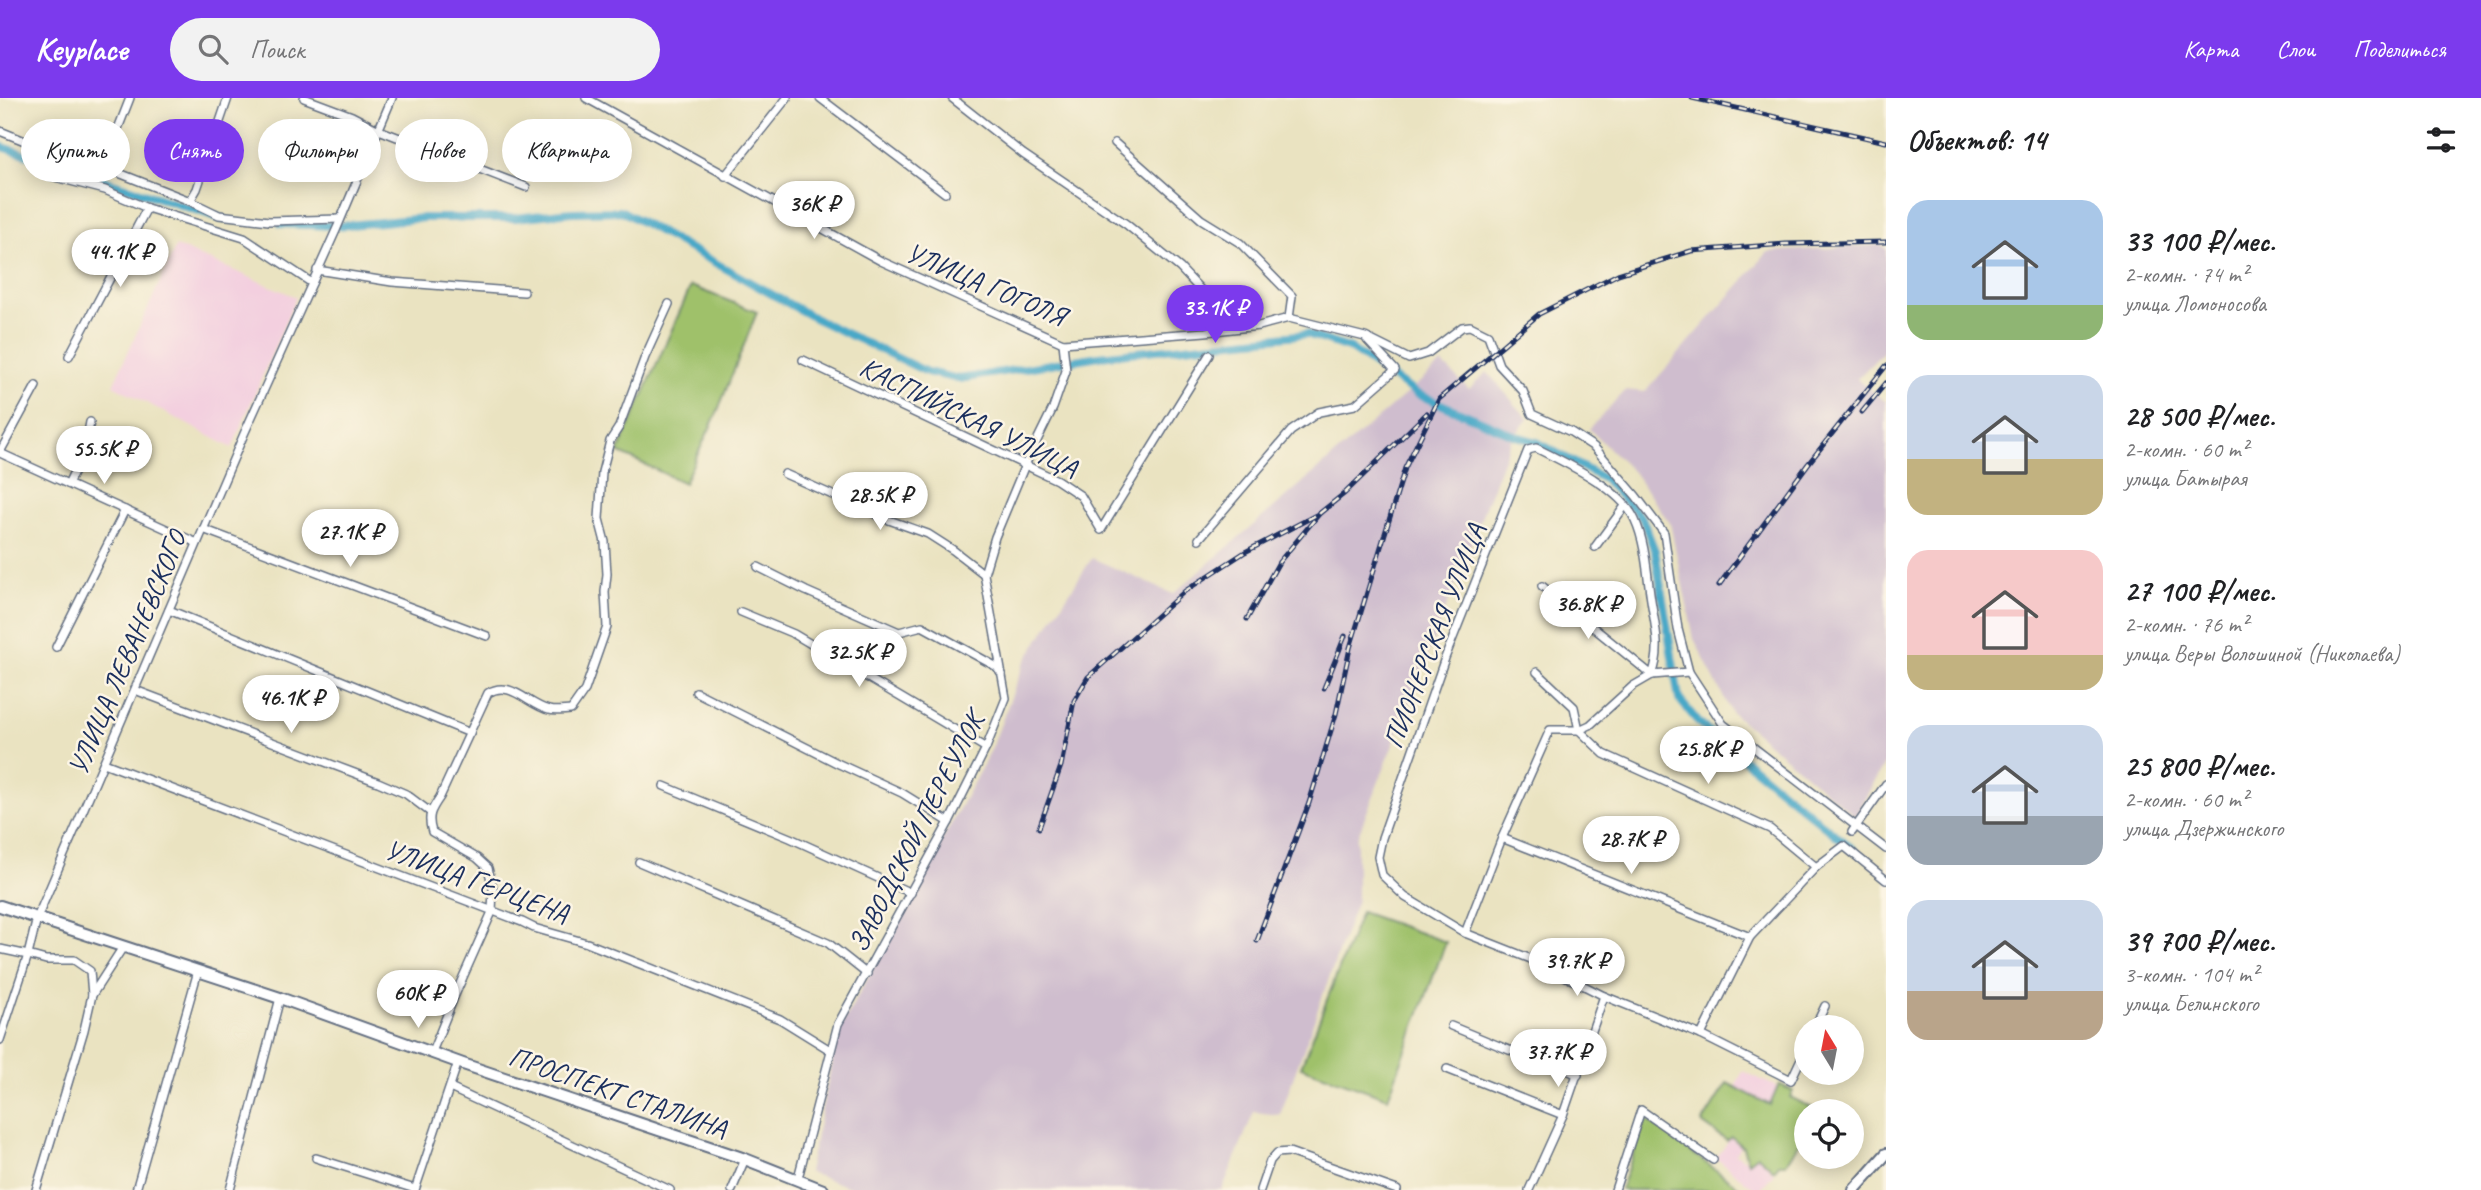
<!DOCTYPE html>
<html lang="ru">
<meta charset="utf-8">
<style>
body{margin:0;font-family:Caveat,sans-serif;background:#f2f2f2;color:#202124;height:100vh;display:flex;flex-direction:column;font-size:26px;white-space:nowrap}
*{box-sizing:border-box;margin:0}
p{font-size:23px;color:#757577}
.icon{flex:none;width:38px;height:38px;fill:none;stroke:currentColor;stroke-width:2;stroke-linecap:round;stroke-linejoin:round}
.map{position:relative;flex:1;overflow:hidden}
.panel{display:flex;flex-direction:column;background:#fff;width:595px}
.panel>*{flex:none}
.hud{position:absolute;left:21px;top:21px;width:665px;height:63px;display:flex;gap:14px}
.needle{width:46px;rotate:350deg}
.buttons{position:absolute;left:1794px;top:917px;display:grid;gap:14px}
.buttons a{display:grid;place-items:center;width:70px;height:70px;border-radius:50%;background:#fff;box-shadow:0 4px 18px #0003;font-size:35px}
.price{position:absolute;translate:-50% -60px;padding:0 16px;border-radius:24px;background:#fff;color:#222;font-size:23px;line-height:46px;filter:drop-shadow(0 2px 4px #0008)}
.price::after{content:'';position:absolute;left:50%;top:42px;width:21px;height:16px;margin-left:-10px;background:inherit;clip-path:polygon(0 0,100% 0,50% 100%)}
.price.active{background:#7c3aed;color:#fff}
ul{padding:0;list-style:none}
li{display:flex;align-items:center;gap:21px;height:175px;padding:0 21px}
li span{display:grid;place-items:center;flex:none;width:196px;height:140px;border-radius:21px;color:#555}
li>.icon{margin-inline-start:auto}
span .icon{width:84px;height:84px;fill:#fffc;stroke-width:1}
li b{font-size:30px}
h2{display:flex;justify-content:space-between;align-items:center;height:84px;padding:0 21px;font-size:30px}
.chip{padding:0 24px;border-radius:32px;background:#fff;box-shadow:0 4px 18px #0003;font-size:24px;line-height:63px}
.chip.active{background:#7c3aed;color:#fff}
header{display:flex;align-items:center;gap:42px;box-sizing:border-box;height:98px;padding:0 35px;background:#7c3aed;color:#fff}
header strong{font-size:33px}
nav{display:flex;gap:38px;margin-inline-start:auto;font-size:24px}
.search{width:490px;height:63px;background:#f2f2f2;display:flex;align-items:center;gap:18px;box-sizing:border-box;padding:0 24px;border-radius:38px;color:#757577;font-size:26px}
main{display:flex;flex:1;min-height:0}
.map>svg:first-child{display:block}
.built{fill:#f3cfdf}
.industrial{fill:#cfbdce}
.green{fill:#9fc16b;stroke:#5d7864;stroke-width:2}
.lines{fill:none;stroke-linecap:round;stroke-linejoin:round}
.canal{stroke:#48a8c7;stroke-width:8}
.street-casing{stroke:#636e81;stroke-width:10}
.secondary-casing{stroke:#636e81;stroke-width:14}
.street{stroke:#fff;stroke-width:7}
.secondary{stroke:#fff;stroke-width:10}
.rail-casing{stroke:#1b2f5e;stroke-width:5}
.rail{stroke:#fcf5e5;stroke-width:2.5;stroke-dasharray:8;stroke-linecap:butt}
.labels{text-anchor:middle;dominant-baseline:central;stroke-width:5;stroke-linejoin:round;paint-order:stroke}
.street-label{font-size:28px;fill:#1b2f5e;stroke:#fcf5e5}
</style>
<header>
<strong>Keyplace</strong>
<div class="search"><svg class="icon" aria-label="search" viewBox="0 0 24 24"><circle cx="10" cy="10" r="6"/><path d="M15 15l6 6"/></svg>Поиск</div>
<nav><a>Карта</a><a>Слои</a><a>Поделиться</a></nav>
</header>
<main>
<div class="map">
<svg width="1886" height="1092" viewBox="0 0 1886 1092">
<rect width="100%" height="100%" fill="#fcf5e5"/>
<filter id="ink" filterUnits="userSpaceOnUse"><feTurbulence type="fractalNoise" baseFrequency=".0143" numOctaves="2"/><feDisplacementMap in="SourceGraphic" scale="14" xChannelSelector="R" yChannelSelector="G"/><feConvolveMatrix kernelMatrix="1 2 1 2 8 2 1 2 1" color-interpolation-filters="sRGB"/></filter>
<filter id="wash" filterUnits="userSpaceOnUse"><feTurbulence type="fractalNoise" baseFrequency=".00686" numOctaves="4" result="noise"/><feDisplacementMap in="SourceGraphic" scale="28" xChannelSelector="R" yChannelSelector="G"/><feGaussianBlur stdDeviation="1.57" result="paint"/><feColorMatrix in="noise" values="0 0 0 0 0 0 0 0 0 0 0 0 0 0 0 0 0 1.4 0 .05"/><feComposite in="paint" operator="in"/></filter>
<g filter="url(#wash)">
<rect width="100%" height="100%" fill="#eae3c1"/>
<g class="built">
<path d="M176,148l120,51 -64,151 -119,-63z"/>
<path d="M1743,973l34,16 -7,19 -35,-19z"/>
<path d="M1731,1040l10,8 -5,8 12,8 9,-8 17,19 -14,17h-3l-39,-30 -1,-3z"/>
</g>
<g class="industrial">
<path d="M1881,147l5,4v100l-29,30 29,23v359l-31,55 -124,-104 -37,-73 -24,-116 -37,-51 -44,-43 37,-39 19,2 123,-140z"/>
<path d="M1442,265l27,26 18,-17 41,47 -17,21 -154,398v62l-77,215 -26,-3 -32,78h-365l-49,-18 31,-141 152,-281 33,-87 68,-105 81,36z"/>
</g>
<g class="green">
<path d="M691,188l66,26 -41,103 -32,68 -66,-31z"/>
<path d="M1361,814l85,30 -58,156 -87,-31z"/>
<path d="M1727,985l43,22 9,-21 14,7 -3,6 28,14h-12v20l-20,33h-7l-5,6 -17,-15 -9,7 -5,-15 -11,-10 -5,4 -25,-18z"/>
<path d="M1646,1021l97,71h-123z"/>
</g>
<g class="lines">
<g class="canal">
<path d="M0,48l223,73"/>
<path d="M281,126l58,2 85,-8h91l57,-6 50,-1 196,109 109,52 32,7 140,-23 208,-22 44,15 66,45 99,42 21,6 67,37 38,39 13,33 24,148 20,24 155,127"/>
</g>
</g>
</g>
<g filter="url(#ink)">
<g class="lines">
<defs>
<g id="street">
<path d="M304,0l48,18 27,14 147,57"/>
<path d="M586,0l295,163 182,82 142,-11 54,-6 30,-8 76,19 44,22 19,-6 34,-26 8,-1 18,9 11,30 24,26 9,23 39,18 23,15 42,49 28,37 14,96 11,43 34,52 163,125"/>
<path d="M820,0l125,95"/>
<path d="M952,0l71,56 103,70 54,44 31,33 20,27"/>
<path d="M0,33l52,21"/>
<path d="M1115,45l86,76 39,24 52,53 -3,22"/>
<path d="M103,69l27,-69"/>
<path d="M725,78l62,-78"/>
<path d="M190,103l7,-12 31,-91"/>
<path d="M317,172l75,12 132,10"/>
<path d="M312,185l-68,-45 -97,-30 -42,-18 -58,-15v-7l5,-16 11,-1 127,50 29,14 50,6 71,-2"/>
<path d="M69,258l78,-148"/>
<path d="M803,262l254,120 24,16 20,34 108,-175"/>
<path d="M0,354l36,-66"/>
<path d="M0,355l197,90"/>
<path d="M785,376l104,46 39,14 25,16 31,24"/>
<path d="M68,386l17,-35 5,-27"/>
<path d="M203,431l284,107"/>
<path d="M1199,441l92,-108 28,-19 36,-7 40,-35 -28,-30"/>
<path d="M1595,449l30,-41"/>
<path d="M758,469l48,24 93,41 23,-6 75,41 5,7"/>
<path d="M1542,488l110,89c10,-25 3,-49 -1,-75 -4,-25 -5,-56 -16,-80 -14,-32 -69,-57 -99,-72l-8,2 -83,208 -63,180 -4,19 4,18 23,22 60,36 66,26 73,37 97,39 90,45 15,-32"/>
<path d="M169,512l301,123"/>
<path d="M741,514l53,22 192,114"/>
<path d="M56,549l69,-137"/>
<path d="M1537,574l37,35 5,23 25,24 166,75 46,38"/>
<path d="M135,592l243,92 28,12 24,18"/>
<path d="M696,594l143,72 63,29 47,29"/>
<path d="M104,665l418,159 12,6 53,15 193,76 50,31"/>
<path d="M664,688l126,52 121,55"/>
<path d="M1852,734l34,-48"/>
<path d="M1502,740l248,99"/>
<path d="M639,764l189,81 39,31"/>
<path d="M1465,835l37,-95 48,-108h29l11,-5 43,-39 19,-11 37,-3"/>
<path d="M0,851l28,6 -28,85"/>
<path d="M92,897l31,-48"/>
<path d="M1451,928l58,24 28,6 41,19"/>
<path d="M1815,929l10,-21"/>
<path d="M1701,937l49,-98 66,-70 28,-21 42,34"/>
<path d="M432,954l23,-57 37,-83 1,-24 -5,-20 -11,-10 -45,-26c-5,-16 -1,-22 8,-35l48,-104c22,-14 40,12 61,17 6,2 16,0 22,0l14,-20 22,-63 -2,-35 2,-18 -2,-32 -6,-23 3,-47 8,-31 9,-14 26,-70 24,-53"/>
<path d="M1447,971l116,46"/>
<path d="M450,990l220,102"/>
<path d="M316,1060l99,31"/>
<path d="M798,1080l40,-154 111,-202 37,-74 20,-50 -22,-124 11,-37 30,-72 28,-57 13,-37 -3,-28"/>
<path d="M36,1092l48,-160 8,-35 -2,-24 -16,-11h-28l-18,-5 9,-37 207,-484 93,-206 55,-130"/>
<path d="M136,1092l62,-219"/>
<path d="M230,1092l50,-192"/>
<path d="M415,1092l43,-128 4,1"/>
<path d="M732,1092l13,-31"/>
<path d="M1260,1092l10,-29 7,-8 12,-1 108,38"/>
<path d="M1529,1092l34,-75 41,-119"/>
<path d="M1615,1092l26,-80 72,50"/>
</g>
<g id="secondary">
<path d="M0,808l280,92 183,66 282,95 78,31"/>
<path d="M1854,1092l32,-36"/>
</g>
</defs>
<use href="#street" class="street-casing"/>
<use href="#secondary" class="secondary-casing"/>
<use href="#street" class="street"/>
<use href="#secondary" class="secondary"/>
<defs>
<g id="rail">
<path d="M1692,0l194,44"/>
<path d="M1862,314l24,-29"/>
<path d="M1719,487l89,-121 78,-98"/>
<path d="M1247,521l32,-57 41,-49 25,-20 82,-80"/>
<path d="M1324,590l21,-52"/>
<path d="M1039,730l22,-62 13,-65 14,-24 97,-86 60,-39 75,-39"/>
<path d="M1257,843l52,-138 27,-89 14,-66 55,-180 34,-69 100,-85 79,-40 73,-23 95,-7 100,-2"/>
</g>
</defs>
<use href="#rail" class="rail-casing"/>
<use href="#rail" class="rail"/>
</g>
</g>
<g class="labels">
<g class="street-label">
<text transform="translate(986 186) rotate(23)">УЛИЦА ГОГОЛЯ</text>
<text transform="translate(969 319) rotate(26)">КАСПИЙСКАЯ УЛИЦА</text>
<text transform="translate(1434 538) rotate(-69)">ПИОНЕРСКАЯ УЛИЦА</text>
<text transform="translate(127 555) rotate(-67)">УЛИЦА ЛЕВАНЕВСКОГО</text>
<text transform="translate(916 734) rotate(-63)">ЗАВОДСКОЙ ПЕРЕУЛОК</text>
<text transform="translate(477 783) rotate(20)">УЛИЦА ГЕРЦЕНА</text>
<text transform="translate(618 994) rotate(19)">ПРОСПЕКТ СТАЛИНА</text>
</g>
</g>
</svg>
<div class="buttons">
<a><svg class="needle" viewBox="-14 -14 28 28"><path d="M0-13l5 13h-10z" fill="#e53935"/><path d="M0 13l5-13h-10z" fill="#757577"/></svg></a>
<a><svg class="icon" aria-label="locate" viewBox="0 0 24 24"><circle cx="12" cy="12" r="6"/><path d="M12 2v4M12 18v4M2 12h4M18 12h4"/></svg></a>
</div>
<b class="price" style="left:814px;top:143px">36K ₽</b>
<b class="price" style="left:120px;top:191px">44.1K ₽</b>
<b class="price active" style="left:1215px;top:247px">33.1K ₽</b>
<b class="price" style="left:104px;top:388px">55.5K ₽</b>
<b class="price" style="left:880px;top:434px">28.5K ₽</b>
<b class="price" style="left:350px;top:471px">27.1K ₽</b>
<b class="price" style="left:1588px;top:543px">36.8K ₽</b>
<b class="price" style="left:859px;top:591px">32.5K ₽</b>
<b class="price" style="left:291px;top:637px">46.1K ₽</b>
<b class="price" style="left:1708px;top:688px">25.8K ₽</b>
<b class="price" style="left:1631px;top:778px">28.7K ₽</b>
<b class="price" style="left:1577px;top:900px">39.7K ₽</b>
<b class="price" style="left:418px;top:932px">60K ₽</b>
<b class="price" style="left:1558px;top:991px">37.7K ₽</b>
<div class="hud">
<a class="chip">Купить</a>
<a class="chip active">Снять</a>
<a class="chip">Фильтры</a>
<a class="chip">Новое</a>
<a class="chip">Квартира</a>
</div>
</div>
<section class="panel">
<h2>Объектов: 14<svg class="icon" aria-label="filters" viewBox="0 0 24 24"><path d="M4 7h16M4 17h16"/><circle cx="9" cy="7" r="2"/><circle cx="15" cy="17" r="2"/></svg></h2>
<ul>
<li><span style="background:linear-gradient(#a9c7e8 75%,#8fb573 0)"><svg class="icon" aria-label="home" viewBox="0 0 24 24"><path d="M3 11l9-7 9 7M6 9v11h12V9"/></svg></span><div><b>33 100 ₽/мес.</b><p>2-комн. · 74 m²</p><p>улица Ломоносова</p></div></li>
<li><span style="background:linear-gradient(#c9d6e8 60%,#c2b280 0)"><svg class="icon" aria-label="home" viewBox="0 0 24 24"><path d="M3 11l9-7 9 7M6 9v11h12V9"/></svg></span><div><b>28 500 ₽/мес.</b><p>2-комн. · 60 m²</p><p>улица Батырая</p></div></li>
<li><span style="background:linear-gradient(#f6c9c9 75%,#c2b280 0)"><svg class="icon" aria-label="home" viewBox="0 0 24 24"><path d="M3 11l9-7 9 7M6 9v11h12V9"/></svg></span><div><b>27 100 ₽/мес.</b><p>2-комн. · 76 m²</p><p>улица Веры Волошиной (Николаева)</p></div></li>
<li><span style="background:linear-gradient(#c9d6e8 65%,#9aa5b1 0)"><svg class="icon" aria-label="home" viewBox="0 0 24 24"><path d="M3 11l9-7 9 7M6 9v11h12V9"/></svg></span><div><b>25 800 ₽/мес.</b><p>2-комн. · 60 m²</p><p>улица Дзержинского</p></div></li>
<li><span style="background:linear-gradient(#c9d6e8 65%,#b9a48a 0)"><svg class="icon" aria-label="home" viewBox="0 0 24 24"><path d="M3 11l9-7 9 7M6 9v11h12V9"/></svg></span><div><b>39 700 ₽/мес.</b><p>3-комн. · 104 m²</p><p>улица Белинского</p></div></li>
</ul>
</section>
</main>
